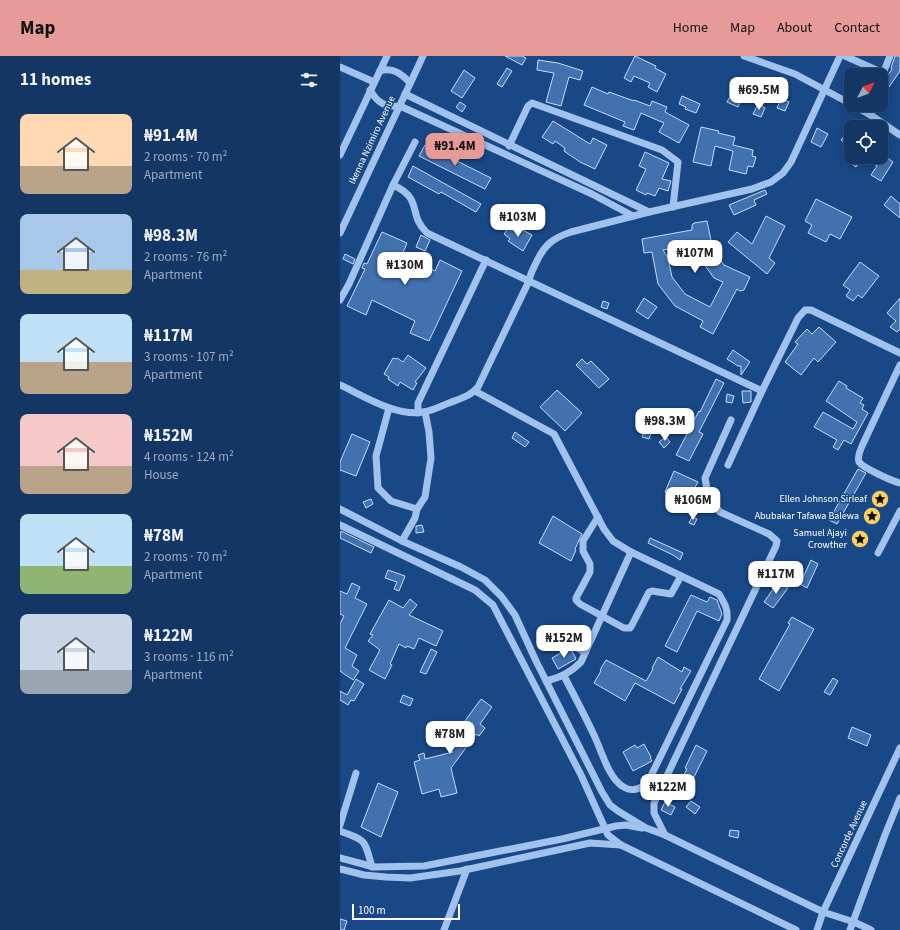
<!DOCTYPE html>
<meta charset="utf-8">
<style>
body{margin:0;font-family:"Source Sans 3",sans-serif;background:#20416e;color:#f1f3f6;height:100vh;display:flex;flex-direction:column;font-size:15px;white-space:nowrap}
*{box-sizing:border-box;margin:0}
p{font-size:13px;color:#9dabbf}
.icon{flex:none;width:22px;height:22px;fill:none;stroke:currentColor;stroke-width:2;stroke-linecap:round;stroke-linejoin:round}
.map{position:relative;flex:1;overflow:hidden}
.sheet{display:flex;flex-direction:column;background:#133665;width:340px}
.sheet>*{flex:none}
.needle{width:26px;rotate:48deg}
.tools{position:absolute;left:504px;top:12px;display:grid;gap:8px}
.tools a{display:grid;place-items:center;width:44px;height:44px;border-radius:8px;background:#133665;box-shadow:0 2px 10px #0003,0 0 0 1px #325079;font-size:20px}
.scale{position:absolute;left:12px;bottom:10px;width:108px;box-sizing:border-box;padding-left:4px;border:2px solid #fff;border-top:0;font-size:11px;line-height:14px;white-space:nowrap;color:#fff;-webkit-text-stroke:3px #194887;paint-order:stroke}
.price{position:absolute;translate:-50% -34px;padding:0 9px;border-radius:8px;background:#fff;color:#222;font-size:13px;line-height:26px;filter:drop-shadow(0 1px 2px #0008)}
.price::after{content:'';position:absolute;left:50%;top:24px;width:12px;height:9px;margin-left:-6px;background:inherit;clip-path:polygon(0 0,100% 0,50% 100%)}
.price.current{background:#e69b98;color:#111}
ul{padding:0;list-style:none}
li{display:flex;align-items:center;gap:12px;height:100px;padding:0 20px}
li span{display:grid;place-items:center;flex:none;width:112px;height:80px;border-radius:8px;color:#555}
li>.icon{margin-inline-start:auto}
span .icon{width:48px;height:48px;fill:#fffc;stroke-width:1}
li b{font-size:17px}
h2{display:flex;justify-content:space-between;align-items:center;height:48px;padding:0 20px;font-size:17px}
header{display:flex;align-items:center;gap:24px;box-sizing:border-box;height:56px;padding:0 20px;background:#e69b98;color:#111}
header strong{font-size:19px}
nav{display:flex;gap:22px;margin-inline-start:auto;font-size:14px}
main{display:flex;flex:1;min-height:0}
.map>svg:first-child{display:block}
.building{fill:#4271b0;stroke:#c6dcf9;fill-rule:evenodd}
.lines{fill:none;stroke-linecap:round;stroke-linejoin:round}
.minor{stroke:#a0c2ed;stroke-width:7}
.labels{text-anchor:middle;dominant-baseline:central;stroke-width:3;stroke-linejoin:round;paint-order:stroke}
.street-label{font-size:10px;fill:#fff;stroke:#194887}
.poi-label{font-size:10px;fill:#fff;stroke:#194887;text-anchor:end}
</style>
<header>
<strong>Map</strong>
<nav><a>Home</a><a>Map</a><a>About</a><a>Contact</a></nav>
</header>
<main>
<section class="sheet">
<h2>11 homes<svg class="icon" aria-label="filters" viewBox="0 0 24 24"><path d="M4 7h16M4 17h16"/><circle cx="9" cy="7" r="2"/><circle cx="15" cy="17" r="2"/></svg></h2>
<ul>
<li><span style="background:linear-gradient(#ffd9b3 65%,#b9a48a 0)"><svg class="icon" aria-label="home" viewBox="0 0 24 24"><path d="M3 11l9-7 9 7M6 9v11h12V9"/></svg></span><div><b>₦91.4M</b><p>2 rooms · 70 m²</p><p>Apartment</p></div></li>
<li><span style="background:linear-gradient(#a9c7e8 70%,#c2b280 0)"><svg class="icon" aria-label="home" viewBox="0 0 24 24"><path d="M3 11l9-7 9 7M6 9v11h12V9"/></svg></span><div><b>₦98.3M</b><p>2 rooms · 76 m²</p><p>Apartment</p></div></li>
<li><span style="background:linear-gradient(#bfe0f5 60%,#b9a48a 0)"><svg class="icon" aria-label="home" viewBox="0 0 24 24"><path d="M3 11l9-7 9 7M6 9v11h12V9"/></svg></span><div><b>₦117M</b><p>3 rooms · 107 m²</p><p>Apartment</p></div></li>
<li><span style="background:linear-gradient(#f6c9c9 65%,#b9a48a 0)"><svg class="icon" aria-label="home" viewBox="0 0 24 24"><path d="M3 11l9-7 9 7M6 9v11h12V9"/></svg></span><div><b>₦152M</b><p>4 rooms · 124 m²</p><p>House</p></div></li>
<li><span style="background:linear-gradient(#bfe0f5 65%,#8fb573 0)"><svg class="icon" aria-label="home" viewBox="0 0 24 24"><path d="M3 11l9-7 9 7M6 9v11h12V9"/></svg></span><div><b>₦78M</b><p>2 rooms · 70 m²</p><p>Apartment</p></div></li>
<li><span style="background:linear-gradient(#c9d6e8 70%,#9aa5b1 0)"><svg class="icon" aria-label="home" viewBox="0 0 24 24"><path d="M3 11l9-7 9 7M6 9v11h12V9"/></svg></span><div><b>₦122M</b><p>3 rooms · 116 m²</p><p>Apartment</p></div></li>
</ul>
</section>
<div class="map">
<svg width="560" height="874" viewBox="0 0 560 874">
<rect width="100%" height="100%" fill="#194887"/>
<g class="building">
<path d="M165,0h17l4,2 -4,7z"/>
<path d="M295,0l21,10 -1,2 11,6 -9,18 -9,-5 2,-4 -16,-7 -3,6 -7,-4z"/>
<path d="M555,0h5v15l-11,16 -6,-4 9,-14 -1,-1z"/>
<path d="M198,4l20,3 25,8 -3,9 -11,-3 -8,29 -15,-4 8,-29 -17,-3z"/>
<path d="M167,12l5,3 -10,16 -5,-3z"/>
<path d="M124,14l11,8 -13,20 -11,-7z"/>
<path d="M409,23l18,10 -3,5 4,2 -6,10 -19,-10 -5,11 -11,-5 10,-18 8,4z"/>
<path d="M252,31l16,7 1,-2 25,9v-1l16,6 2,-5 15,6 -2,5 24,13 -10,18 -20,-11 5,-9 -23,-10 -7,17 -11,-4 2,-4 -41,-17z"/>
<path d="M342,40l18,8 -4,9 -11,-4 1,-2 -7,-3z"/>
<path d="M441,43l8,3 -4,9 -8,-3z"/>
<path d="M120,46l6,4 -4,6 -6,-5z"/>
<path d="M418,48l7,4 -4,9 -8,-3z"/>
<path d="M213,65l37,23 3,-6 14,7 -12,24 -15,-7 -16,-11 1,-3 -10,-7 -2,3 -11,-7z"/>
<path d="M361,71l18,4 -1,2 17,4 -2,8 20,5 -1,6 4,1 -3,10 -5,-1 -2,8 -17,-4 4,-19 -18,-5 -4,20 -18,-4z"/>
<path d="M477,72l11,6 -7,13 -10,-5z"/>
<path d="M507,77l4,3v3l-4,6 -6,-5z"/>
<path d="M85,89l66,33 -6,11 -66,-33z"/>
<path d="M305,96l24,11 -7,16 9,2 -3,10 -9,-3 -4,8 -8,-3 -1,2 -10,-5 10,-21 -7,-3z"/>
<path d="M541,97l12,9 -12,19 -10,-6 6,-9 -13,-9h17z"/>
<path d="M513,101h11l-8,10 -7,-5z"/>
<path d="M73,110l68,38 -5,8 -35,-20 -2,2 -31,-17z"/>
<path d="M425,134l2,4 -13,6 2,5 -22,10 -5,-10z"/>
<path d="M551,140l9,8v14l-16,-13z"/>
<path d="M476,143l36,18 -12,22 -10,-5 -4,8 -18,-9 4,-8 -7,-4z"/>
<path d="M426,160l19,10 -16,32 6,5 -8,11 -39,-32 9,-10 15,12z"/>
<path d="M367,165l6,29 11,15 26,12 -6,13 -4,1 -3,-2 -24,45 -13,-7 3,-6 -28,-15 -17,-22 -6,-32 -8,1 -2,-14 50,-9v-5l2,-2zM355,188l3,12 16,22 9,4 -13,25 -25,-13 -13,-17 -4,-19 -5,-8z"/>
<path d="M169,171l5,4 3,-4 15,8 -9,16 -15,-10 2,-2 -6,-5z"/>
<path d="M42,176l25,11 -5,12 33,16 5,-11 22,11 -33,70 -19,-8 5,-12 -43,-21 -6,15 -19,-9 18,-37 -3,-1 2,-5 3,1z"/>
<path d="M81,179l9,5 -5,11 -9,-4z"/>
<path d="M5,198l10,5 -2,5 -10,-5z"/>
<path d="M520,206l19,14 -17,22 -4,-3 -5,6 -7,-5 4,-6 -7,-5z"/>
<path d="M304,242l13,9 -9,12 -12,-8z"/>
<path d="M560,242v31l-3,3 -7,-5 6,-6 -9,-8z"/>
<path d="M263,245l6,2 -2,6 -6,-2z"/>
<path d="M479,271l17,15 -18,20 -4,-4 -13,17 -16,-13 13,-18 -3,-2 12,-13 5,5z"/>
<path d="M393,294l17,12 -9,13v-9h-3l-11,-7z"/>
<path d="M68,299l18,13 -11,14 2,1 -4,7 -13,-8 -2,4 -10,-7 1,-2 -5,-3 9,-16 3,1 1,-1 6,4z"/>
<path d="M242,303l5,5 4,-3 18,18 -10,9 -23,-23z"/>
<path d="M376,323l8,4 -25,49 4,2 -14,27 -13,-6 23,-44 1,1z"/>
<path d="M499,325l8,5 -1,2 17,10 -3,5 4,2 -2,4 6,4 -17,31 -7,-4 -6,10 -5,-3 4,-7 -23,-13 9,-15 30,17 4,-7 -31,-21z"/>
<path d="M217,334l25,23 -17,18 -25,-24z"/>
<path d="M402,335h9v11l-8,1z"/>
<path d="M387,338l7,2 -2,7 -6,-1z"/>
<path d="M305,373l7,2 -3,8 -7,-2z"/>
<path d="M175,376l14,10 -4,5 -13,-9z"/>
<path d="M12,378l18,8 -14,34 -16,-6v-8z"/>
<path d="M326,381l4,5 -6,6 -5,-6z"/>
<path d="M518,413l8,4 -29,51 -8,-4z"/>
<path d="M334,415l24,11 -5,9 7,5 -5,6 -3,-2 -4,5 -16,-12 -1,2 -6,-3z"/>
<path d="M31,443l2,5 -7,4 -3,-6z"/>
<path d="M213,460l29,18 -7,15 1,1 -5,11 -32,-18z"/>
<path d="M352,461l5,2 -3,6 -5,-2z"/>
<path d="M82,469l2,7 -8,1v-7z"/>
<path d="M1,475l33,16 -3,6 -31,-15z"/>
<path d="M310,482l33,15 -3,7 -7,-5 -25,-12z"/>
<path d="M471,504l7,4 -11,24 -7,-4z"/>
<path d="M48,514l17,6 -6,15 -5,-2 3,-7 -12,-4z"/>
<path d="M439,525l9,7 -15,20 -9,-6z"/>
<path d="M12,527l8,4 -5,11 12,6 -22,44 12,7 -5,11 7,5 -6,9 -13,-9v-47l4,-8 -4,-2v-23l7,3z"/>
<path d="M351,539l16,7 3,-5 7,3 5,14 -3,7 -22,-10 -20,41 -12,-6z"/>
<path d="M70,543l7,6 -8,10 34,16 -7,15 -17,-8 -5,11 -7,-3 -1,2 -7,-4 -9,20 2,1 -7,14 -16,-9 11,-20 -12,-9 5,-6 -3,-1 19,-34 14,8z"/>
<path d="M452,561l22,12 -35,62 -20,-12 31,-55 -2,-1z"/>
<path d="M91,593l6,3 -11,22 -6,-2z"/>
<path d="M228,593l4,2 4,8 -18,10 -6,-11z"/>
<path d="M318,601l24,15 2,-5 7,4 -11,18h2l-8,15 -39,-21 -10,18 -31,-18 7,-12 -1,-1 6,-10 40,21 7,-12 -1,-1z"/>
<path d="M493,622l5,3 -8,14 -6,-3z"/>
<path d="M16,623l8,5 -10,17 -3,-1 -3,5 -8,-5v-9l7,4z"/>
<path d="M63,639l10,4 -3,7 -10,-4z"/>
<path d="M141,643l11,8 -12,17 5,4 -6,8 -3,-2 -25,34 6,25 -16,4 -2,-8 -17,5 -8,-32 6,-2 -2,-5 6,-2 1,6 28,-7 -7,-5z"/>
<path d="M512,671l19,8 -4,11 -19,-8z"/>
<path d="M304,688l7,13 -1,1 2,3 -19,10 -10,-19 12,-7 2,3z"/>
<path d="M356,689l11,6 -16,32 -9,-5 5,-9 -2,-1z"/>
<path d="M38,727l20,9 -17,45 -20,-10z"/>
<path d="M351,745l9,6 -5,7 -9,-7z"/>
<path d="M325,746l10,5 -4,8 -10,-5z"/>
<path d="M390,774l9,1 -1,7 -9,-2z"/>
<path d="M0,863l7,2 -3,9h-4z"/>
</g>
<g class="lines">
<g class="minor">
<path d="M404,0l51,18 56,30"/>
<path d="M505,0l36,16 3,-1 6,-15"/>
<path d="M0,11l34,15"/>
<path d="M40,15c13,-4 22,3 30,12"/>
<path d="M30,34c7,12 15,18 30,16l192,88 41,22"/>
<path d="M65,38l244,118"/>
<path d="M513,49l19,11 28,19"/>
<path d="M169,90l19,-40 4,-3 130,47 16,12 -5,45"/>
<path d="M0,99l47,-99"/>
<path d="M53,129c31,14 14,29 34,48l335,158 36,-73 7,-8h6l89,43"/>
<path d="M0,177l83,-177"/>
<path d="M0,244l9,-16 44,-99 22,-43"/>
<path d="M560,309l-38,81c-2,5 -5,11 -3,16 4,6 33,19 41,21"/>
<path d="M0,329c24,11 56,32 83,27 9,-1 18,-6 26,-9 10,-4 22,-7 29,-16l51,-106c1,-7 4,-12 7,-18 8,-18 17,-25 35,-31l78,-20 103,-23 19,-7 12,-9 8,-11 49,-106"/>
<path d="M135,335l79,43 50,95 9,12 18,11 88,42c6,10 9,15 8,26l-78,160c-7,9 -17,13 -27,6 -14,-9 -21,-37 -29,-53 -9,-19 -19,-38 -29,-57"/>
<path d="M49,352l-13,48 2,32 13,13 26,8"/>
<path d="M78,357v-10l68,-143"/>
<path d="M388,409l34,-74"/>
<path d="M0,453l62,32 59,26 24,13 16,16 14,19 21,46 66,131 8,13 8,6 28,17 19,7 158,77 31,10 17,8"/>
<path d="M258,461l-15,24v10l7,13v8l-14,26v2l4,4 44,24h6l2,-3 17,-33 3,-1 19,3 10,-18"/>
<path d="M0,469l135,65 18,15 88,170 27,60 13,10 175,85"/>
<path d="M62,485l13,-23 2,-9 8,-12 6,-39 -2,-26 -4,-20"/>
<path d="M538,497l22,-42"/>
<path d="M219,583l26,13"/>
<path d="M206,625c15,-4 24,-8 35,-19l50,-110"/>
<path d="M0,769l16,-52"/>
<path d="M0,775c27,10 24,8 32,36"/>
<path d="M325,779l-11,-22v-10l122,-257 1,-5 -8,-7 -49,-22 -7,-9 -6,-14 -2,-11 26,-58"/>
<path d="M0,802l34,9 50,-1 138,-27 54,-13 10,-1 16,3"/>
<path d="M0,813l24,6 22,2 24,1 50,-7 130,-28 31,2"/>
<path d="M104,874l23,-61"/>
<path d="M477,874l6,-18 77,-164"/>
<path d="M510,874l35,-95 15,-37"/>
</g>
</g>
<defs>
<symbol id="sight-disc" viewBox="-11 -11 22 22"><circle r="9.5" fill="#ffd25c" stroke="#194887"/><path d="M0-6L1.8-2.2L6-1.7L2.9 1.2L3.7 5.4L0 3.3L-3.7 5.4L-2.9 1.2L-6-1.7L-1.8-2.2Z" fill="#111"/></symbol>
</defs>
<g fill-rule="evenodd">
<use href="#sight-disc" x="530" y="433" width="20" height="20"/>
<use href="#sight-disc" x="522" y="450" width="20" height="20"/>
<use href="#sight-disc" x="510" y="473" width="20" height="20"/>
</g>
<g class="labels">
<g class="street-label">
<text transform="translate(32 84) rotate(-65)">Ikenna Nzimiro Avenue</text>
<text transform="translate(509 778) rotate(-65)">Concorde Avenue</text>
</g>
<g class="poi-label">
<text x="527" y="443">Ellen Johnson Sirleaf</text>
<text x="519" y="460">Abubakar Tafawa Balewa</text>
<text x="507" y="477">Samuel Ajayi<tspan x="507" dy="12">Crowther</tspan></text>
</g>
</g>
</svg>
<div class="tools">
<a><svg class="needle" viewBox="-14 -14 28 28"><path d="M0-13l5 13h-10z" fill="#e53935"/><path d="M0 13l5-13h-10z" fill="#9dabbf"/></svg></a>
<a><svg class="icon" aria-label="locate" viewBox="0 0 24 24"><circle cx="12" cy="12" r="6"/><path d="M12 2v4M12 18v4M2 12h4M18 12h4"/></svg></a>
</div>
<div class="scale">100 m</div>
<b class="price" style="left:419px;top:55px">₦69.5M</b>
<b class="price current" style="left:115px;top:111px">₦91.4M</b>
<b class="price" style="left:178px;top:182px">₦103M</b>
<b class="price" style="left:355px;top:218px">₦107M</b>
<b class="price" style="left:65px;top:230px">₦130M</b>
<b class="price" style="left:325px;top:386px">₦98.3M</b>
<b class="price" style="left:353px;top:465px">₦106M</b>
<b class="price" style="left:436px;top:539px">₦117M</b>
<b class="price" style="left:224px;top:603px">₦152M</b>
<b class="price" style="left:110px;top:699px">₦78M</b>
<b class="price" style="left:328px;top:752px">₦122M</b>
</div>
</main>
